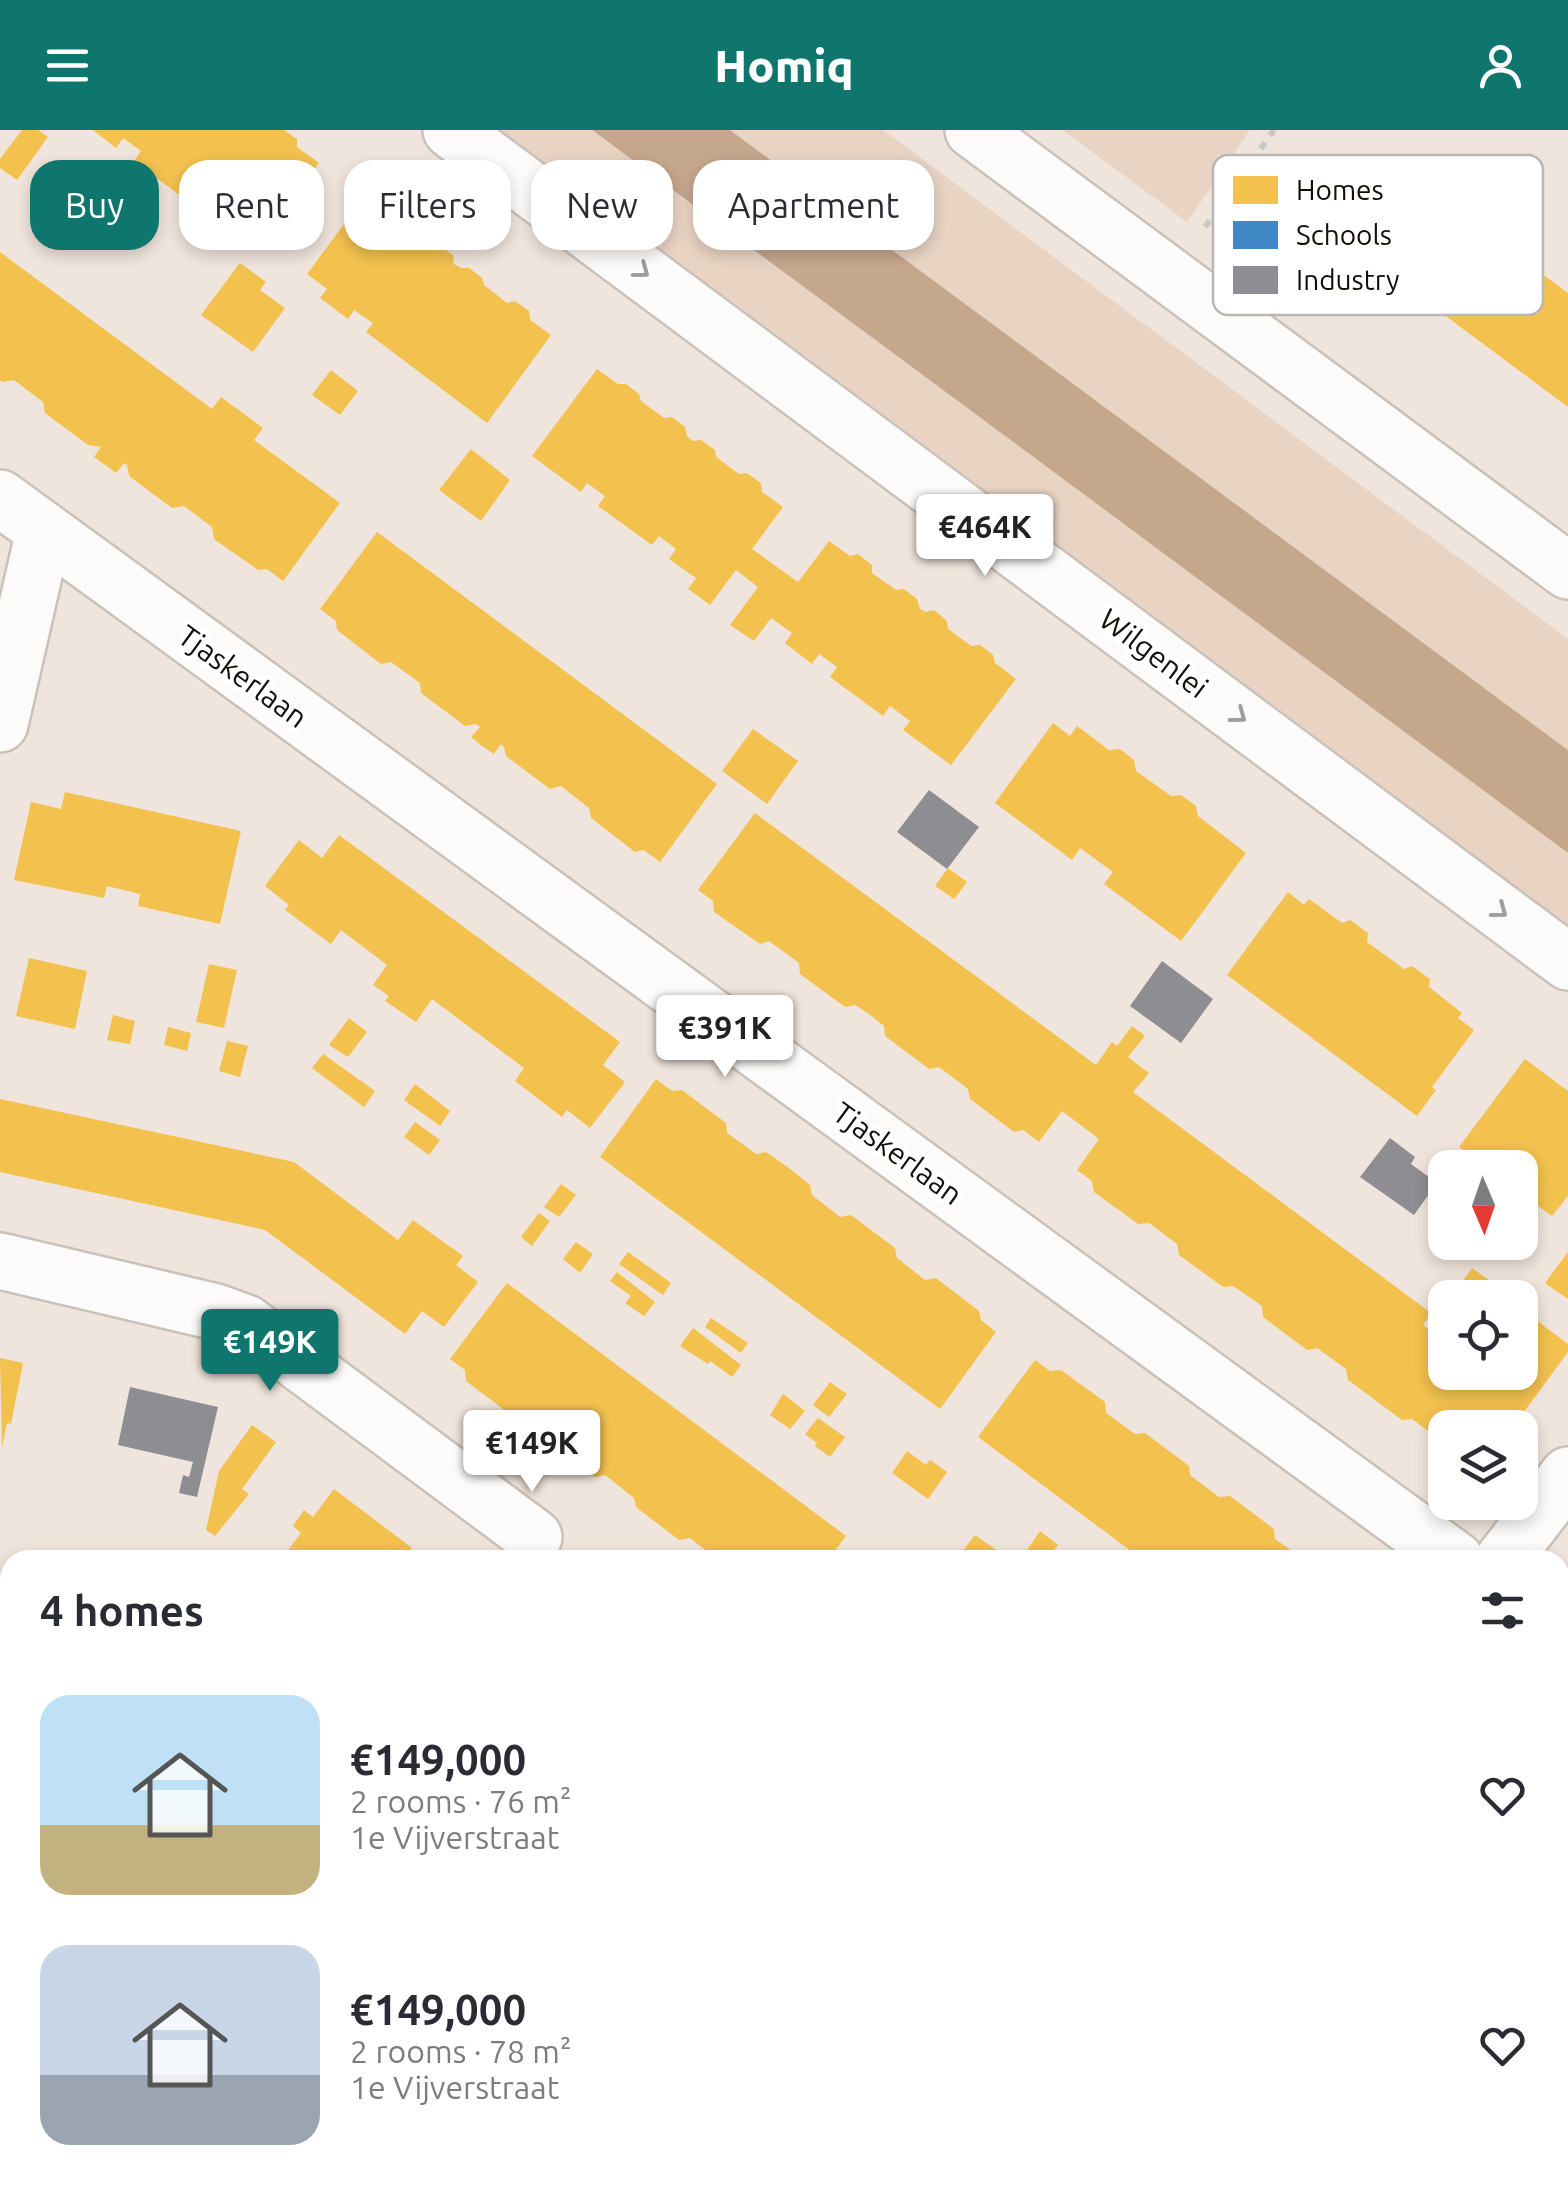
<!DOCTYPE html>
<meta charset="utf-8">
<style>
body{margin:0;font-family:Ubuntu,sans-serif;background:#f7f7f7;color:#2b2b33;height:100vh;display:flex;flex-direction:column;font-size:38px;white-space:nowrap}
*{box-sizing:border-box;margin:0}
p{font-size:32px;color:#7c7c81}
.icon{flex:none;width:55px;height:55px;fill:none;stroke:currentColor;stroke-width:2;stroke-linecap:round;stroke-linejoin:round}
.map{position:relative;flex:1;overflow:hidden}
.drawer{position:absolute;left:0px;top:1420px;width:1570px;height:640px;display:flex;flex-direction:column;background:#fff;border-radius:30px 30px 0 0;box-shadow:0 5px 15px #0003}
.drawer>*{flex:none}
.guide{position:absolute;left:30px;top:30px;width:1000px;height:90px;display:flex;gap:20px}
.needle{width:65px;rotate:178deg}
.fabs{position:absolute;left:1428px;top:1020px;display:grid;gap:20px}
.fabs a{display:grid;place-items:center;width:110px;height:110px;border-radius:20px;background:#fff;box-shadow:0 5px 15px #0003;font-size:50px}
.price{position:absolute;translate:-50% -85px;padding:0 22px;border-radius:10px;background:#fff;color:#222;font-size:32px;line-height:65px;filter:drop-shadow(0 2px 5px #0008)}
.price::after{content:'';position:absolute;left:50%;top:60px;width:30px;height:22px;margin-left:-15px;background:inherit;clip-path:polygon(0 0,100% 0,50% 100%)}
.price.current{background:#0f766e;color:#fff}
ul{padding:0;list-style:none}
li{display:flex;align-items:center;gap:30px;height:250px;padding:0 40px}
li span{display:grid;place-items:center;flex:none;width:280px;height:200px;border-radius:30px;color:#555}
li>.icon{margin-inline-start:auto}
span .icon{width:120px;height:120px;fill:#fffc;stroke-width:1}
li b{font-size:42px}
h2{display:flex;justify-content:space-between;align-items:center;height:120px;padding:0 40px;font-size:42px}
.tag{padding:0 35px;border-radius:30px;background:#fff;box-shadow:0 5px 15px #0003;font-size:35px;line-height:90px}
.tag.current{background:#0f766e;color:#fff}
header{display:flex;justify-content:space-between;align-items:center;height:130px;padding:0 40px;background:#0f766e;color:#fff;font-size:45px;font-weight:800}
.map>svg:first-child{display:block}
.green{fill:#e9d4c3}
.water{fill:#c5a78c}
.homes{fill:#f2c14e}
.schools{fill:#3f88c5}
.industry{fill:#8d8d92}
.lines{fill:none;stroke-linecap:round;stroke-linejoin:round}
.minor-casing{stroke:#c9c2ba;stroke-width:60}
.path{stroke:#ccc8c5;stroke-width:6;stroke-dasharray:8 8;stroke-linecap:butt}
.minor{stroke:#fdfbfa;stroke-width:55}
.oneway{stroke:#a09c9a}
.labels{text-anchor:middle;dominant-baseline:central;stroke-width:10;stroke-linejoin:round;paint-order:stroke}
.street-label{font-size:30px;fill:#140e09;stroke:#fff}
.key{fill:#fff;stroke:#b8b7b5;stroke-width:2.5}
.key-label{font-size:28px;fill:#140e09}
</style>
<header><svg class="icon" aria-label="menu" viewBox="0 0 24 24"><path d="M4 6h16M4 12h16M4 18h16"/></svg>Homiq<svg class="icon" aria-label="person" viewBox="0 0 24 24"><circle cx="12" cy="8" r="4"/><path d="M4 21q1-7 8-7t8 7"/></svg></header>
<div class="map">
<svg width="1568" height="2060" viewBox="0 0 1568 2060">
<rect width="100%" height="100%" fill="#f0e5dc"/>
<g class="green">
<path d="M487,0h105l976,723v80z"/>
<path d="M730,0h153l685,509v111z"/>
<path d="M1063,0h187l-63,92z"/>
<path d="M1115,2050h206l13,10h-226z"/>
</g>
<path class="water" d="M592,0h138l838,620v103z"/>
<g class="homes">
<path d="M22,0h16l10,7 -31,43 -17,-12v-9z"/>
<path d="M93,0h191l13,9v8l22,16 -65,87 -48,-36 7,-10 -17,-11 -7,9 -55,-41 7,-10 -18,-13 -7,10z"/>
<path d="M1403,41l165,122v114l-219,-163z"/>
<path d="M364,67l21,15 8,-1 14,10 1,8 23,18 8,-2 14,10 1,9 7,4h8l13,10 2,7 23,18 8,-2 14,10 1,9 21,15 -64,88 -121,-91 7,-9 -19,-13 -6,9 -28,-21 7,-9 -20,-15z"/>
<path d="M0,122l212,157 9,-12 42,31 -9,12 86,63 -57,78 -16,-12 -9,1 -44,-31 -2,-12 -28,-21 -12,2 -43,-32 -2,-11 -3,-2 -8,10 -22,-16 7,-10 -13,-2 -43,-32 -2,-11 -29,-22 -11,2 -3,-2z"/>
<path d="M240,133l26,19 -6,8 25,18 -32,44 -52,-37z"/>
<path d="M597,239l21,15h8l13,10 2,7 23,17 8,-1 13,10 2,9 6,5 8,-1 14,10 1,7 23,17 8,-1 14,10 1,9 21,15 -31,42 46,33 31,-41 21,15 8,-2 14,11v8l24,17 8,-1 13,10 3,10 6,3 8,-2 13,11 1,8 23,17 9,-1 13,10 2,8 21,16 -65,86 -48,-35 7,-9 -20,-15 -7,10 -53,-39 7,-10 -18,-13 -7,10 -27,-21 7,-10 -21,-15 -17,23 -24,-16 28,-38 -22,-17 -26,35 -22,-16 8,-11 -27,-19 7,-10 -17,-13 -7,9 -54,-39 7,-10 -18,-13 -6,9 -49,-36z"/>
<path d="M331,240l27,21 -18,24 -28,-20z"/>
<path d="M471,319l39,31 -29,41 -42,-31z"/>
<path d="M377,402l340,252 -57,78 -16,-12 -9,2 -44,-34 -2,-10 -28,-22 -11,3 -44,-33 -2,-9 -3,-3 -7,10 -12,-8 -11,-9 9,-10 -4,-3 -11,2 -44,-33 -1,-10 -29,-21 -10,2 -44,-34 -1,-9 -16,-12z"/>
<path d="M1053,593l17,13 7,-10 32,24 11,-1 14,11 2,11 35,25 10,-1 15,11 2,10 48,37 -65,88 -77,-57 9,-12 -33,-24 -8,12 -77,-57z"/>
<path d="M753,599l45,32 -31,43 -45,-33z"/>
<path d="M65,662l176,39 -21,93 -82,-18 2,-12 -33,-8 -3,12 -90,-18 17,-78 30,7z"/>
<path d="M755,683l341,252 16,-23 5,4 15,-20 13,10 -17,21 21,16 -16,19 298,221 -8,12 22,17v30h75v-47l8,-11 40,30v8l-56,76h-67v16l-33,-25 -10,1 -54,-40 -2,-11 -29,-21 -10,2 -44,-33 -1,-11 -29,-20 -10,1 -44,-32 -2,-11 -28,-21 -11,1 -44,-32 -2,-11 -15,-11 22,-31 -37,-28 -23,31 -16,-12 -9,2 -44,-33 -2,-10 -29,-22 -10,2 -44,-33 -1,-10 -15,-12 -14,-9 -10,2 -45,-33 -1,-11 -30,-22 -9,3 -46,-32 -1,-11 -15,-11z"/>
<path d="M339,705l281,207 -17,23 22,17 -35,46 -23,-18 -5,7 -47,-36 9,-13 -92,-69 -16,23 -31,-21 4,-5 -16,-11 14,-20 -46,-35 -10,14 -46,-34 4,-5 -24,-19 34,-46 23,18z"/>
<path d="M948,738l19,14 -13,17 -19,-13z"/>
<path d="M1288,762l16,13 5,-6 33,24 8,-3 18,13 -1,9 18,13 19,14 8,-3 18,13 -1,8 33,26 -4,5 16,12 -42,57 4,3 -19,26 -190,-141z"/>
<path d="M29,828l58,13 -12,58 -59,-13z"/>
<path d="M209,834l28,6 -13,58 -28,-6z"/>
<path d="M113,885l22,6 -5,23 -23,-4z"/>
<path d="M349,888l18,14 -19,25 -19,-12z"/>
<path d="M168,897l23,6 -4,18 -23,-6z"/>
<path d="M227,911l21,5 -8,31 -21,-6z"/>
<path d="M323,924l52,37 -11,16 -52,-39z"/>
<path d="M1525,929l43,32v105l-16,20 -32,-23v-25h-34l-27,-21z"/>
<path d="M656,949l16,12 10,-1 44,33 1,10 14,10 15,11 10,-2 23,16 21,17 2,10 28,22 11,-2 44,33 2,10 28,22 11,-2 43,33 2,9 15,12 -56,77 -340,-252z"/>
<path d="M415,954l35,27 -10,15 -36,-26z"/>
<path d="M0,969l294,63 104,78 15,-20 50,36 -7,9 22,17 -34,45 -22,-16 -17,23 -140,-104 -265,-58z"/>
<path d="M415,992l25,18 -11,15 -25,-18z"/>
<path d="M561,1054l15,11 -17,22 -15,-10z"/>
<path d="M539,1083l11,8 -18,25 -11,-9z"/>
<path d="M576,1112l17,12 -13,19 -17,-14z"/>
<path d="M628,1122l43,31 -8,12 -44,-31z"/>
<path d="M1568,1122v47l-23,-16z"/>
<path d="M1472,1138l28,20 -6,10h-43z"/>
<path d="M617,1142l38,30 -11,14 -19,-13 6,-7 -21,-15z"/>
<path d="M507,1153l339,253 -18,24h-110l-28,-22 -11,2 -43,-33 -2,-9 -29,-23 -10,2 -44,-33 -2,-9 -28,-23 -10,3 -45,-34 -1,-11 -15,-11z"/>
<path d="M711,1188l37,25 -7,10 -36,-26z"/>
<path d="M693,1198l48,37 -9,12 -22,-16 -2,3 -28,-18z"/>
<path d="M0,1228l23,5 -12,61 -4,-1 -5,24z"/>
<path d="M1035,1230l15,11 11,-1 44,32 1,11 29,21 10,-1 44,33 1,9 29,22 11,-1 44,33 1,10 30,21h-162l-165,-123z"/>
<path d="M830,1252l17,12 -18,23 -16,-12z"/>
<path d="M783,1264l22,17 -15,18 -20,-14z"/>
<path d="M818,1288l27,19 -15,20 -15,-11 2,-3 -12,-9z"/>
<path d="M252,1295l24,17 -34,47 7,5 -34,42 -9,-6 13,-59z"/>
<path d="M907,1321l19,14 4,-5 17,12 -19,27 -36,-26z"/>
<path d="M334,1359l78,59 -9,12h-122l20,-27 -8,-7 11,-16 9,7z"/>
<path d="M1040,1401l18,14 -12,15h-26z"/>
<path d="M975,1405l27,19 -5,6h-41z"/>
<path d="M1560,1610l8,6v104l-8,-6z"/>
<path d="M1560,1943l8,6v111l-17,-10h9z"/>
<path d="M0,1983l10,8v59h63l-7,10h-66z"/>
</g>
<path class="schools" d="M375,2050h172l13,10h-172z"/>
<g class="industry">
<path d="M929,660l50,37 -32,42 -50,-37z"/>
<path d="M1162,831l51,38 -32,44 -51,-37z"/>
<path d="M1390,1008l25,19 -4,7 26,19 -23,32 -54,-38z"/>
<path d="M130,1257l88,20 -21,90 -18,-4 4,-18 6,2 4,-15 -75,-17z"/>
</g>
<g class="lines">
<defs>
<g id="minor">
<path d="M451,0l1117,832"/>
<path d="M973,0l595,441"/>
<path d="M0,368l1456,1062"/>
<path d="M0,594l44,-193"/>
<path d="M0,1131l216,51 30,11 288,214"/>
<path d="M1503,1430l65,-85"/>
<path d="M1560,1507l8,6"/>
<path d="M1396,2050l14,10"/>
<path d="M1057,2060l7,-10"/>
</g>
</defs>
<use href="#minor" class="minor-casing"/>
<g class="path">
<path d="M1205,97l69,-97"/>
<path d="M1560,1833l8,6"/>
<path d="M670,2050l21,4 8,6"/>
</g>
<use href="#minor" class="minor"/>
</g>
<defs><path id="oneway-chevron" d="M-2-3.5L2.5 0L-2 3.5" fill="none" stroke-width="1.6" stroke-linecap="round" stroke-linejoin="round" transform="scale(2.5)"/></defs>
<g class="oneway">
<use href="#oneway-chevron" transform="translate(642 141) rotate(37)"/>
<use href="#oneway-chevron" transform="translate(1239 586) rotate(37)"/>
<use href="#oneway-chevron" transform="translate(1500 781) rotate(37)"/>
</g>
<g class="labels">
<g class="street-label">
<text transform="translate(1154 523) rotate(37)">Wilgenlei</text>
<text transform="translate(243 546) rotate(36)">Tjaskerlaan</text>
<text transform="translate(898 1023) rotate(36)">Tjaskerlaan</text>
</g>
</g>
<rect x="1213" y="25" width="330" height="160" rx="15" class="key"/>
<rect x="1233" y="46" width="45" height="28" fill="#f2c14e"/>
<rect x="1233" y="91" width="45" height="28" fill="#3f88c5"/>
<rect x="1233" y="136" width="45" height="28" fill="#8d8d92"/>
<g class="key-label">
<text x="1296" y="70">Homes</text>
<text x="1296" y="115">Schools</text>
<text x="1296" y="160">Industry</text>
</g>
</svg>
<div class="fabs">
<a><svg class="needle" viewBox="-14 -14 28 28"><path d="M0-13l5 13h-10z" fill="#e53935"/><path d="M0 13l5-13h-10z" fill="#7c7c81"/></svg></a>
<a><svg class="icon" aria-label="locate" viewBox="0 0 24 24"><circle cx="12" cy="12" r="6"/><path d="M12 2v4M12 18v4M2 12h4M18 12h4"/></svg></a>
<a><svg class="icon" aria-label="layers" viewBox="0 0 24 24"><path d="M12 4l9 5-9 5-9-5zM3 14l9 5 9-5"/></svg></a>
</div>
<b class="price" style="left:985px;top:449px">€464K</b>
<b class="price" style="left:725px;top:950px">€391K</b>
<b class="price current" style="left:270px;top:1264px">€149K</b>
<b class="price" style="left:532px;top:1365px">€149K</b>
<div class="guide">
<a class="tag current">Buy</a>
<a class="tag">Rent</a>
<a class="tag">Filters</a>
<a class="tag">New</a>
<a class="tag">Apartment</a>
</div>
<section class="drawer">
<h2>4 homes<svg class="icon" aria-label="filters" viewBox="0 0 24 24"><path d="M4 7h16M4 17h16"/><circle cx="9" cy="7" r="2"/><circle cx="15" cy="17" r="2"/></svg></h2>
<ul>
<li><span style="background:linear-gradient(#bfe0f5 65%,#c2b280 0)"><svg class="icon" aria-label="home" viewBox="0 0 24 24"><path d="M3 11l9-7 9 7M6 9v11h12V9"/></svg></span><div><b>€149,000</b><p>2 rooms · 76 m²</p><p>1e Vijverstraat</p></div><svg class="icon" aria-label="heart" viewBox="0 0 24 24"><path d="M12 20l-8-8c-3-5 5-10 8-4 3-6 11-1 8 4z"/></svg></li>
<li><span style="background:linear-gradient(#c9d6e8 65%,#9aa5b1 0)"><svg class="icon" aria-label="home" viewBox="0 0 24 24"><path d="M3 11l9-7 9 7M6 9v11h12V9"/></svg></span><div><b>€149,000</b><p>2 rooms · 78 m²</p><p>1e Vijverstraat</p></div><svg class="icon" aria-label="heart" viewBox="0 0 24 24"><path d="M12 20l-8-8c-3-5 5-10 8-4 3-6 11-1 8 4z"/></svg></li>
</ul>
</section>
</div>
